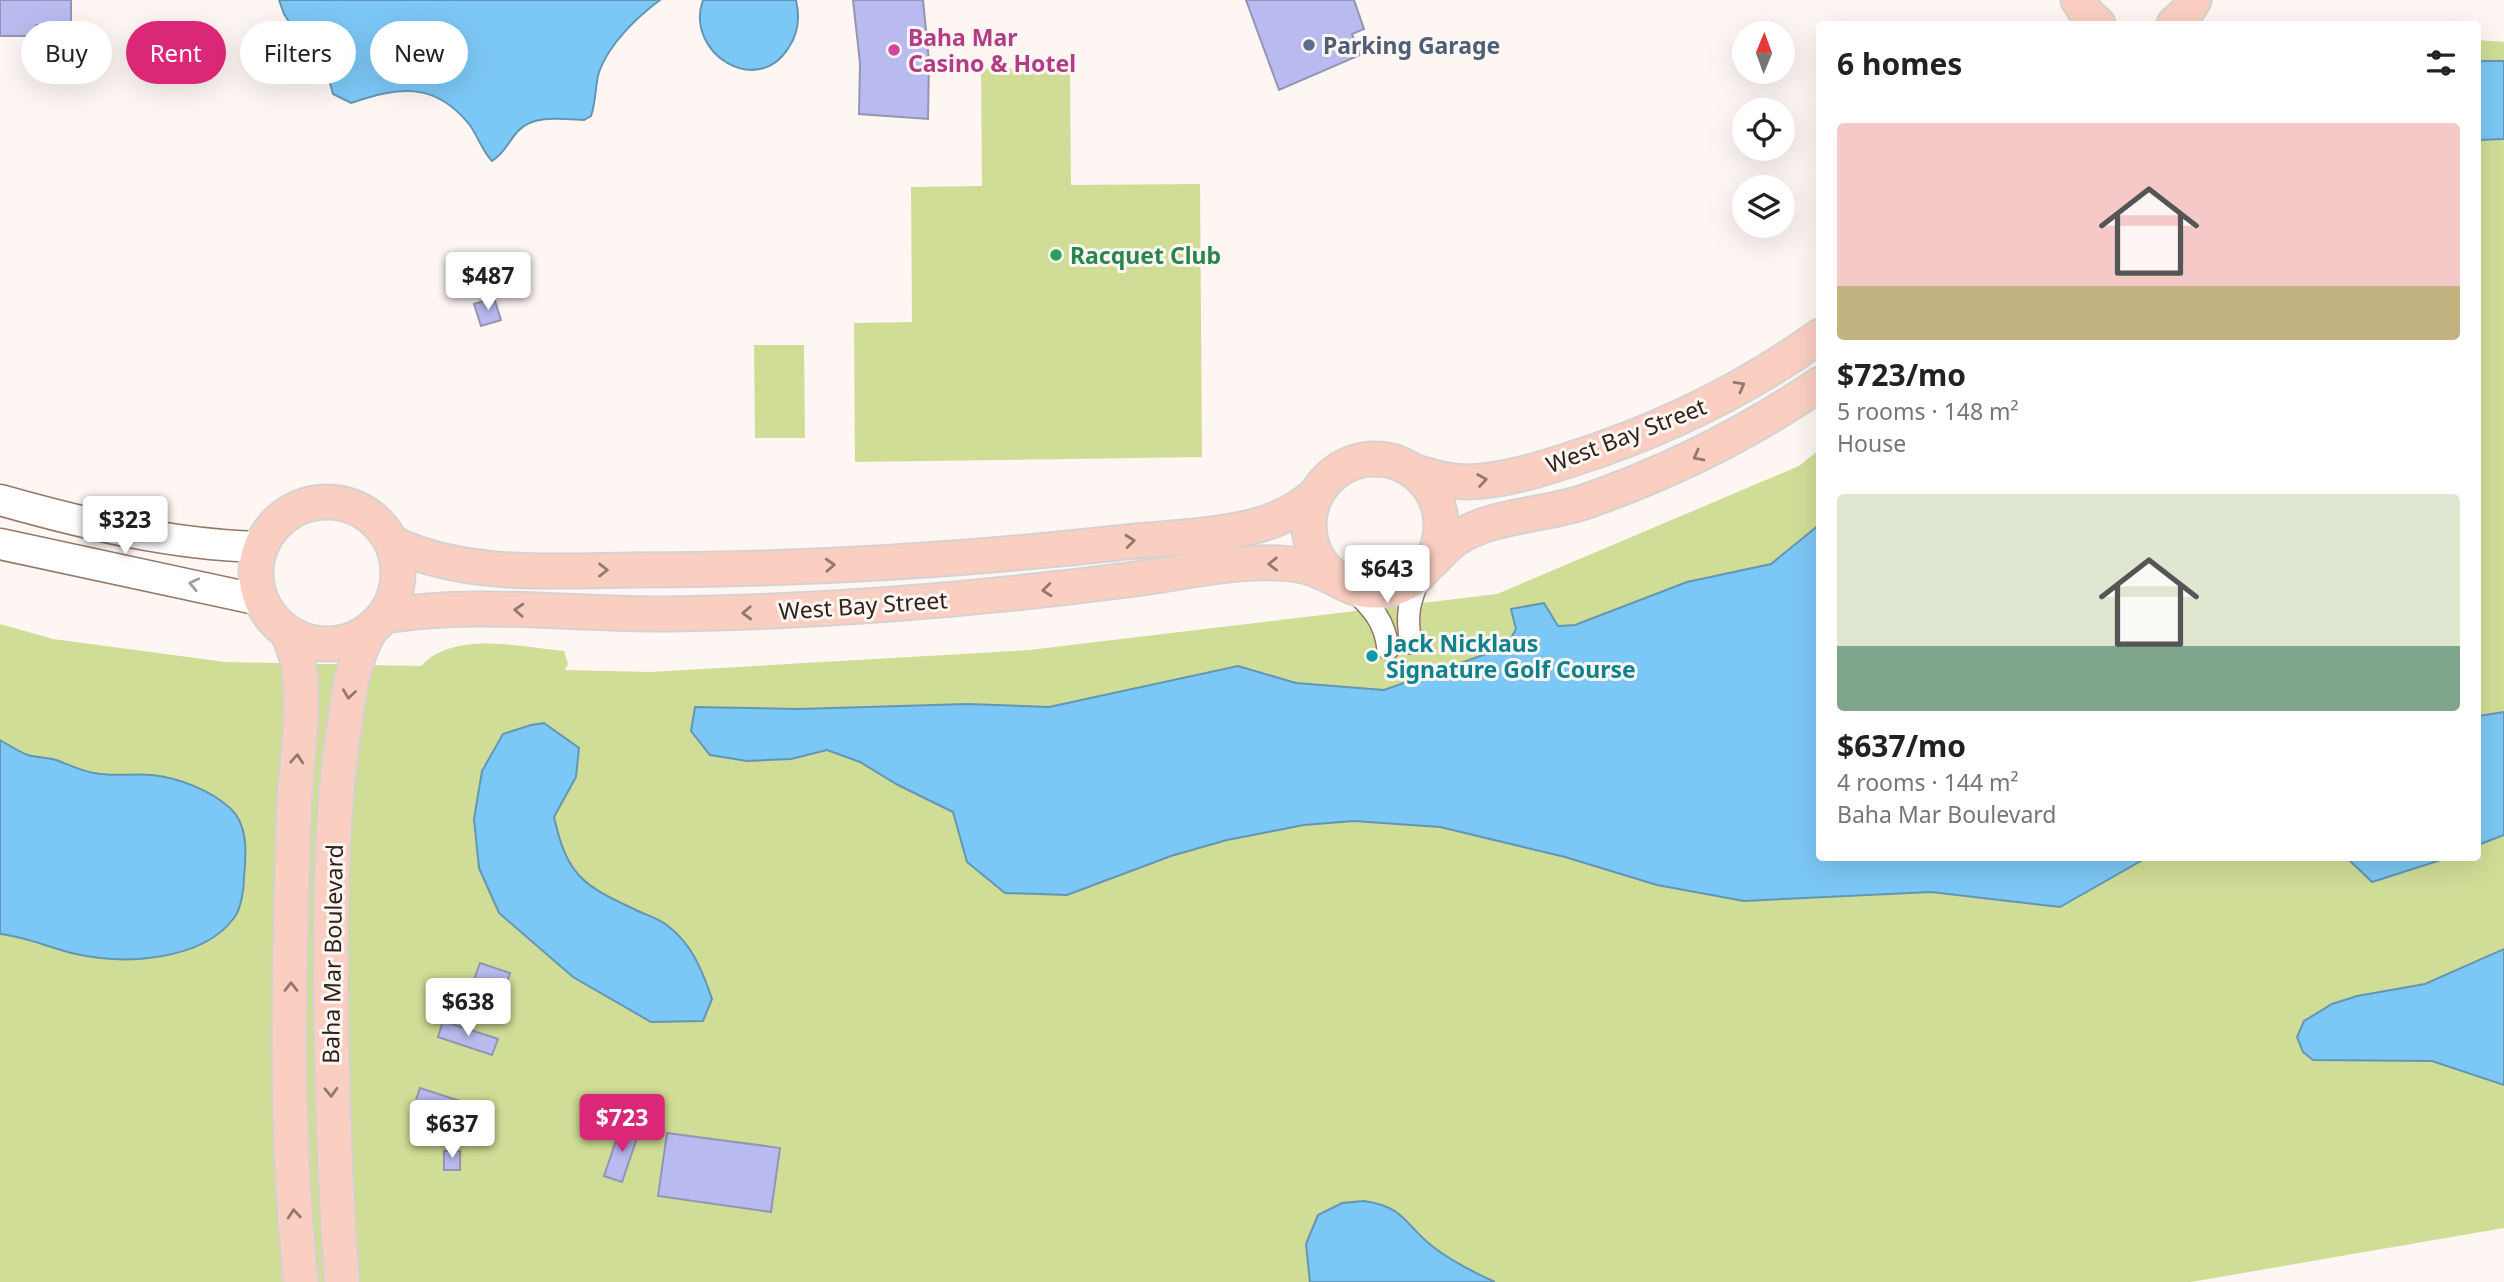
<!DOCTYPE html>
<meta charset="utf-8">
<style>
body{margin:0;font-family:"Noto Sans",sans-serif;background:#f6f6f6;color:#222;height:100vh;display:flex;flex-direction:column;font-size:26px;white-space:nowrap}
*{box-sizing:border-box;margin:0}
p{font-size:23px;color:#767676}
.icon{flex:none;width:38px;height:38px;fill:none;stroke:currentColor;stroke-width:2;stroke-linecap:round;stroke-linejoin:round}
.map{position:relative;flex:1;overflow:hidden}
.sheet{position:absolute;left:1816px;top:21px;width:665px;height:840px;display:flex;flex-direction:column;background:#fff;border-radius:7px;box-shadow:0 7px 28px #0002}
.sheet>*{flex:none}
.hud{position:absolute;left:21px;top:21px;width:665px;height:63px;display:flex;gap:14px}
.needle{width:46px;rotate:1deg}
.controls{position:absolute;left:1732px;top:21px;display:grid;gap:14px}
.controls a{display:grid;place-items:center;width:63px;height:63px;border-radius:50%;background:#fff;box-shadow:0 7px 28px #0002;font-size:35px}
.price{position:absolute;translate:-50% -60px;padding:0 16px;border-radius:7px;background:#fff;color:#222;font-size:23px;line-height:46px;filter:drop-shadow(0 2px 4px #0008)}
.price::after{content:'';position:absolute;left:50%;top:42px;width:21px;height:16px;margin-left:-10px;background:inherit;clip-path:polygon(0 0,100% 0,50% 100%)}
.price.on{background:#db2777;color:#fff}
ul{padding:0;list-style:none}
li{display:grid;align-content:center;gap:14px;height:371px;padding:0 21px}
li span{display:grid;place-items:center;height:217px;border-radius:7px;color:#555}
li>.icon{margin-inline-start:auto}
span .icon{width:126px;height:126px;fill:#fffc;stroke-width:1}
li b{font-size:30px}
h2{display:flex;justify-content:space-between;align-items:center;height:84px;padding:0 21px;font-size:30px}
.chip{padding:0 24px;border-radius:32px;background:#fff;box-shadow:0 7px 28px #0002;font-size:24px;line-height:63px}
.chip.on{background:#db2777;color:#fff}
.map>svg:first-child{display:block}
.green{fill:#d0dd96}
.water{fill:#7bc7f5;stroke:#6496b4;stroke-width:2}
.building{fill:#b9bbf0;stroke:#9395b3;stroke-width:2}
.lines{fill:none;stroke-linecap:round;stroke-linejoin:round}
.minor-casing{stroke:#957867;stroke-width:24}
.secondary-casing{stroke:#957867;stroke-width:33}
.primary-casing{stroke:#d5d3d1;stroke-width:37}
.minor{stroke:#fff;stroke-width:21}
.secondary{stroke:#fff;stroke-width:30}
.primary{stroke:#facfc2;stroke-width:33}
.oneway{stroke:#94786e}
.oneway2{stroke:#a19c98}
.service-dot{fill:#5c6f8a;stroke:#fdf6f2;stroke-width:2.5}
.hotel-dot{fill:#d1479c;stroke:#fdf6f2;stroke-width:2.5}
.leisure-dot{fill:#2e9e5b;stroke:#fdf6f2;stroke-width:2.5}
.culture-dot{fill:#0f9aa8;stroke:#fdf6f2;stroke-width:2.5}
.labels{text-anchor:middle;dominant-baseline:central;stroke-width:6;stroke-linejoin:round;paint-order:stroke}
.hotel-label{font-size:23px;font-weight:bold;fill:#b23c85;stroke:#fdf6f2;text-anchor:start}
.service-label{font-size:23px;font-weight:bold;fill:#4e5e75;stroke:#fdf6f2;text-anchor:start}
.leisure-label{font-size:23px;font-weight:bold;fill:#27864d;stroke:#fdf6f2;text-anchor:start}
.street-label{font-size:23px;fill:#2e221b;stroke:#fdf6f2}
.culture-label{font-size:23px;font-weight:bold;fill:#0d838f;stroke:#fdf6f2;text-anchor:start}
</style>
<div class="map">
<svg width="2504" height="1282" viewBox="0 0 2504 1282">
<rect width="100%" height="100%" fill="#fdf6f2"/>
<g class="green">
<path d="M2478,40l26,2v1186l-313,54h-2191v-658l53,15 172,23 196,4c33,-36 100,-19 143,-15l4,13 -3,6 85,2 379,-22 468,-56 302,-128 21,-17v409h658z"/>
<path d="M1070,68l1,117 129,-1 2,273 -347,5 -1,-139 58,-1 -1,-135 71,-1 -1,-117z"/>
<path d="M754,345h50l1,93h-50z"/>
</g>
<g class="water">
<path d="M279,0h381c-23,17 -51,44 -61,72 -4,14 -3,30 -8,44l-7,4c-20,-1 -51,-6 -66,11 -10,11 -13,22 -26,30 -10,-10 -14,-25 -23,-37 -35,-43 -71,-37 -118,-21l-18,-9 -8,-29 -30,-34 -11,-17z"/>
<path d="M703,0h93c4,17 3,32 -7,47 -31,52 -105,6 -86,-47z"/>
<path d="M2478,61h26v78l-26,1z"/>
<path d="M1820,524v334h326l-86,49 -129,-15 -187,9 -87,-16 -92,-28 -125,-30 -86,-6 -50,4 -77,15 -56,16 -104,39 -62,-2 -38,-31 -14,-50 -55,-27 -38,-23 -33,-12 -36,9 -44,2 -37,-6 -19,-24 4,-24 103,2 170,-5 81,3 189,-41 58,17 88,7 122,-43 10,-18 -5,-20 33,-6 14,23 17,-1 112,-43 84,-18z"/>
<path d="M2504,712v123l-26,10v-129z"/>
<path d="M544,723l35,25 -3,29 -22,40c13,58 28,68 80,92 11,6 25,9 34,17 24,18 35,46 44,73l-9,22 -52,1 -78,-45 -74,-64 -20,-45 -5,-49 8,-48 21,-37 28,-9z"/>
<path d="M0,740c9,5 19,12 28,15 10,3 22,2 31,6 12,5 23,10 35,12 19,4 39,0 58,2 27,3 58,15 78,33 19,17 16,47 14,70 0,11 -3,31 -10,40 -32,43 -109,47 -158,36 -26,-6 -49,-17 -76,-20z"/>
<path d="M2347,858h100l-75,24z"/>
<path d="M2504,949v136l-72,-24 -119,-1 -10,-8 -6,-15 7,-16 28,-17 25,-8 68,-12z"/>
<path d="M1364,1201c41,6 40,23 68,45 19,15 41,26 63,36h-185l-4,-38 12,-29 24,-12z"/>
</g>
<g class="building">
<path d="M0,0h71v25h-35v11h-36z"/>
<path d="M853,0h70l6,61 -1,58 -69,-5 1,-51z"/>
<path d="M1246,0h108l10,29 -12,5 8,21 -81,35z"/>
<path d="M494,298l7,22 -20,6 -7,-22z"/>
<path d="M480,963l30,10 -8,25 -31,-10z"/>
<path d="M443,1021l55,18 -6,16 -54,-18z"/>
<path d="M420,1088l58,19 -7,21 -58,-19z"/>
<path d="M621,1126l18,6 -17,50 -18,-6z"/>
<path d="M667,1133l113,15 -9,64 -113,-16z"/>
<rect x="444" y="1151" width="16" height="19"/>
</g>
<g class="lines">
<defs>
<g id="minor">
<path d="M1351,587c20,20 34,33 37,62"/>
<path d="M1411,643c-6,-30 -1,-42 10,-70"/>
</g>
<g id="secondary">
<path d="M0,500c85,24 172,45 261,47"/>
<path d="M0,544l260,56"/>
</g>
<g id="primary">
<path d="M2078,0l9,14 11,10"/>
<path d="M2174,24l12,-11 8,-13"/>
<circle cx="1375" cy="525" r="66"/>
<path d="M1416,472c17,5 33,10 52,10 35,-1 71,-12 104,-23 88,-28 173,-69 248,-123"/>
<circle cx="327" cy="573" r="71"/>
<path d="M392,543c72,35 161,28 240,27 159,0 318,-9 476,-26 48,-6 100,-6 147,-18 24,-6 43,-16 61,-32"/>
<path d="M1431,562c7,-7 15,-16 23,-22 38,-26 91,-24 133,-39 83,-29 161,-68 233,-117"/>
<path d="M384,616c95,-15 190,-1 286,-2 155,-2 311,-15 465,-35 54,-7 114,-23 169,-13 11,2 23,9 34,14"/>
<path d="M288,633c3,9 8,20 10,30 9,48 -3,99 -4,148 -5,156 -10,315 7,471"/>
<path d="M342,1282c-7,-95 -10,-190 -11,-286 -1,-84 0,-170 11,-254 6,-38 8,-78 28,-112"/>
</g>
</defs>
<use href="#minor" class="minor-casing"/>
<use href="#secondary" class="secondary-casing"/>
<use href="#primary" class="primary-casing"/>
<use href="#minor" class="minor"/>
<use href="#secondary" class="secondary"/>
<use href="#primary" class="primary"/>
</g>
<defs><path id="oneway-chevron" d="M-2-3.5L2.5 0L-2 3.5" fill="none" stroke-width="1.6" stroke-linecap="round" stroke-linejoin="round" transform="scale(1.75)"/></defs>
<g class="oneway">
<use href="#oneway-chevron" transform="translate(1740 386) rotate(-29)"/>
<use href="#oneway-chevron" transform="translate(1698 456) rotate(152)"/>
<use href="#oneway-chevron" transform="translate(1482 480) rotate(-9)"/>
<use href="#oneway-chevron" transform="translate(1130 541) rotate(-6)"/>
<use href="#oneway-chevron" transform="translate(1273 564) rotate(179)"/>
<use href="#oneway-chevron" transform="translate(830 565) rotate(-3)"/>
<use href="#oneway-chevron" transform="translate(603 570)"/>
<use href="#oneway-chevron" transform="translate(1047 590) rotate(174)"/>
<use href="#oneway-chevron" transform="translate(519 610) rotate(-177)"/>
<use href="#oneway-chevron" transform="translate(747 613) rotate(178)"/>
<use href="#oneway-chevron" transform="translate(349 694) rotate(98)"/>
<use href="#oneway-chevron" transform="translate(297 759) rotate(-86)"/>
<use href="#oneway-chevron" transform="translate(291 987) rotate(-90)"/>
<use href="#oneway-chevron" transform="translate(331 1092) rotate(88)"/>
<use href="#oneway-chevron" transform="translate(294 1214) rotate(-95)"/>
</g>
<use class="oneway2" href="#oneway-chevron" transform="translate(194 584) rotate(-168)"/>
<circle class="service-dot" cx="1309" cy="45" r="7"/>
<circle class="hotel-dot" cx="894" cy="50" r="7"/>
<circle class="leisure-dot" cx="1056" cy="255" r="7"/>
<circle class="culture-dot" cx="1372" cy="656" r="7"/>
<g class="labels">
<g class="hotel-label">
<text x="908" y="37">Baha Mar<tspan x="908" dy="26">Casino &amp; Hotel</tspan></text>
</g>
<g class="service-label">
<text x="1323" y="45">Parking Garage</text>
</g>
<g class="leisure-label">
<text x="1070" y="255">Racquet Club</text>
</g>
<g class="street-label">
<text transform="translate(1626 435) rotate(-21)">West Bay Street</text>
<text transform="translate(863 605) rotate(-4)">West Bay Street</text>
<text transform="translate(332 954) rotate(-89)">Baha Mar Boulevard</text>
</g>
<g class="culture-label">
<text x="1386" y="643">Jack Nicklaus<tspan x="1386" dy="26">Signature Golf Course</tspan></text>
</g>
</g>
</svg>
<div class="controls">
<a><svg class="needle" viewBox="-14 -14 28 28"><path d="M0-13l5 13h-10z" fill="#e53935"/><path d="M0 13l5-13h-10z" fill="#767676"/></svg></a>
<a><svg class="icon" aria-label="locate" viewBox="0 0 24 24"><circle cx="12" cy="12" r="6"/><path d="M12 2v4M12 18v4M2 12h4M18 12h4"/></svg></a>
<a><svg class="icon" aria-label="layers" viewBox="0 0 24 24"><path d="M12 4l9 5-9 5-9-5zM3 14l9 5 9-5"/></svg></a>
</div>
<b class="price" style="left:488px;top:312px">$487</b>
<b class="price" style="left:125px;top:556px">$323</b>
<b class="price" style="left:1387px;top:605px">$643</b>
<b class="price" style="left:468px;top:1038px">$638</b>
<b class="price on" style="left:622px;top:1154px">$723</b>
<b class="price" style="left:452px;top:1160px">$637</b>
<div class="hud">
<a class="chip">Buy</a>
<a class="chip on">Rent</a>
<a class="chip">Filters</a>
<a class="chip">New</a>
</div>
<section class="sheet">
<h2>6 homes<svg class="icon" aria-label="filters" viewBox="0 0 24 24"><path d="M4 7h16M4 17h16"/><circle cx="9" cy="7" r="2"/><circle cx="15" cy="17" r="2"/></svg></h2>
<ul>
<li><span style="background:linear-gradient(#f6c9c9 75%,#c2b280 0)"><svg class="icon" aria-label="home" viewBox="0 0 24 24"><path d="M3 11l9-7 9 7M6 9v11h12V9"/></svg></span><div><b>$723/mo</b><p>5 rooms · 148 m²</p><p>House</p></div></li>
<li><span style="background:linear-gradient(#dfe7d0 70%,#7fa58c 0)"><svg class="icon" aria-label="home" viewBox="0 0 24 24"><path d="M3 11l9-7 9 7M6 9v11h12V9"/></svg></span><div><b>$637/mo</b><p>4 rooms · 144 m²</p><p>Baha Mar Boulevard</p></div></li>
</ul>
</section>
</div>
